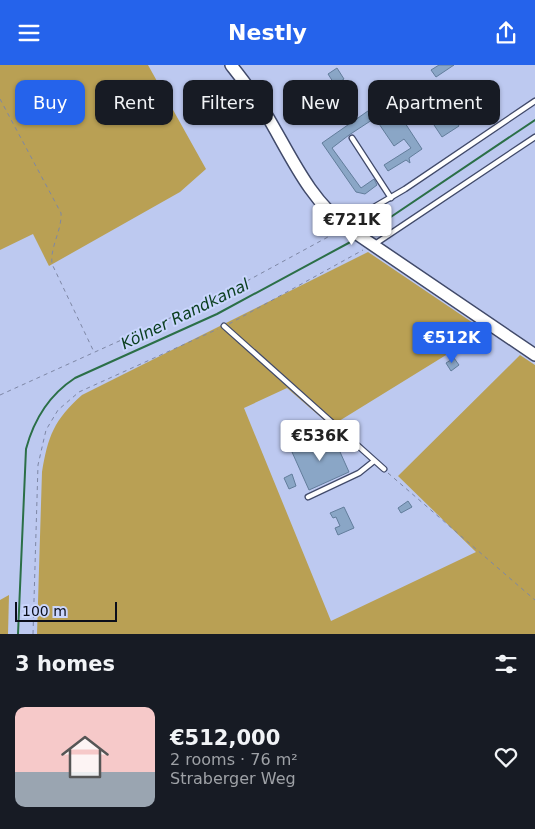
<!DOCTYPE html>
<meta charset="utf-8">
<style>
body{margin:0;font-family:"DejaVu Sans",sans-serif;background:#242831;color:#f1f3f6;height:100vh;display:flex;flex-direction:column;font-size:19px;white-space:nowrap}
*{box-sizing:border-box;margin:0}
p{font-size:16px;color:#9ea1a6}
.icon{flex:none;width:28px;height:28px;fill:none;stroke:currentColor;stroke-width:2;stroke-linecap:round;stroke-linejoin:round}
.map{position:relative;height:569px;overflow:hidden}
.side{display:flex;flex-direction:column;background:#171b24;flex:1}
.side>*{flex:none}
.hud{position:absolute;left:15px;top:15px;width:505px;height:45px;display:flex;gap:10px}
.scale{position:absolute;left:15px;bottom:12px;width:102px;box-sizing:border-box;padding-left:5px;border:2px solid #0b0e1b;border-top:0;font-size:14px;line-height:18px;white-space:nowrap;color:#0b0e1b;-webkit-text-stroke:4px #cad6fd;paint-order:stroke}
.price{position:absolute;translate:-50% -42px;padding:0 11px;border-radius:5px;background:#fff;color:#222;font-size:16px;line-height:32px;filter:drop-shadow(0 1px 2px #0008)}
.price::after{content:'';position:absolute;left:50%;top:30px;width:15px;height:11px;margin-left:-8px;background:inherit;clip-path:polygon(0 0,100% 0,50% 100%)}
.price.selected{background:#2563eb;color:#fff}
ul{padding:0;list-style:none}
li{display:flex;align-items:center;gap:15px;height:125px;padding:0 15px}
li+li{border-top:1px solid #363941}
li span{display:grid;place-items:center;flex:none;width:140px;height:100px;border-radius:10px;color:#555}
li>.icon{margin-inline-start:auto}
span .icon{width:60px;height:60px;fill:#fffc;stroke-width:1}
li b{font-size:21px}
h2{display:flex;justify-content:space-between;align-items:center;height:60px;padding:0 15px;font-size:21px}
.chip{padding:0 18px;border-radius:10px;background:#171b24;box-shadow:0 1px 4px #0004;font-size:18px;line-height:45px}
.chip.selected{background:#2563eb;color:#fff}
header{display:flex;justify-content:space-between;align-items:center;height:65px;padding:0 15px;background:#2563eb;color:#fff;font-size:22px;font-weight:700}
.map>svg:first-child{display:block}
.green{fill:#b9a054}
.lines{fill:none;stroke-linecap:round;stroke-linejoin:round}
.stream{stroke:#2b6f47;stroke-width:2}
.building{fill:#8aa6c6;stroke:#627d9b}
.lane-casing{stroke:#414a6a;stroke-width:7}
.secondary-casing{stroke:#414a6a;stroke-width:14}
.path{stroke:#7e87a5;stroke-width:1;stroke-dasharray:4 4;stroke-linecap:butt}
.lane{stroke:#fff;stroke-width:4.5}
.secondary{stroke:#fff;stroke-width:11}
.labels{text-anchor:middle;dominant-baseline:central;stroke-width:4;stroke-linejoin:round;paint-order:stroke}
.water-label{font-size:16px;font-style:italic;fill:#0a3e1e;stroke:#cad6fd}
</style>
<header><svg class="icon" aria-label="menu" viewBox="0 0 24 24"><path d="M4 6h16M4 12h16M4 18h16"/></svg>Nestly<svg class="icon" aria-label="share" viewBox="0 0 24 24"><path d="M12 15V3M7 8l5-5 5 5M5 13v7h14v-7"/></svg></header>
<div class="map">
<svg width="535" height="569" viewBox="0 0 535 569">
<rect width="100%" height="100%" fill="#bdc9f0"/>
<g class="green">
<path d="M0,0h148l58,104 -26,23 -131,74 -16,-32 -33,16z"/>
<path d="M368,187l117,79 -154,95 -44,-38 -43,20 87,213 145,-69 -78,-76 122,-121 15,10v269h-498l5,-162c6,-36 12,-52 40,-77z"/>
<path d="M9,530l-1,39h-8v-34z"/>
</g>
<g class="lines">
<g class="stream">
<path d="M364,170l171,-115"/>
<path d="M18,569l8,-185c8,-30 23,-54 49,-71l142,-64 139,-75"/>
</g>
</g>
<g class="building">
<path d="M439,0h15l-18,12 -5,-7z"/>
<path d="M337,3l7,11 -9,6 -7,-11z"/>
<path d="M326,22l13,17 -8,6 -13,-17z"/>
<path d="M388,32l34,52 -13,9 1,5 -4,-3 -18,11 -4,-6 27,-17 -7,-9 -10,7 -19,-28 -26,17 -17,13 29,40 13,-9 3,6 -12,9 -9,-2 -34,-49z"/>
<path d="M451,48l8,13 -17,11 -8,-12z"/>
<path d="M454,293l5,7 -8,6 -5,-8z"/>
<path d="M332,369l17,38 -40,18 -17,-38z"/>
<path d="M292,409l4,12 -7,3 -5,-11z"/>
<path d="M408,436l4,6 -11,6 -3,-5z"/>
<path d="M344,442l10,21 -16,7 -3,-7 5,-2 -4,-9 -3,1 -3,-5z"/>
</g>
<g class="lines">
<defs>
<g id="lane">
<path d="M352,73l39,60"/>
<path d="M345,159l60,-35 130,-88"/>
<path d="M375,179l160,-107"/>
<path d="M224,261l160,143"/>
<path d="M308,432l51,-24 15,-12"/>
</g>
<path id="secondary" d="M231,0c11,14 23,29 32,44 26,42 44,89 85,119l187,127"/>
</defs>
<use href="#lane" class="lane-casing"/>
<use href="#secondary" class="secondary-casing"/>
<g class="path">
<path d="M0,34l61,114c1,18 -11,33 -9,51l42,88"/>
<path d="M229,259l134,-74"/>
<path d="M0,330l223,-101 116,-63"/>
<path d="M388,408l147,127"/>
<path d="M33,569l5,-169 8,-35 12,-20 21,-18 139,-63"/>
</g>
<use href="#lane" class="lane"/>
<use href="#secondary" class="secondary"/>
</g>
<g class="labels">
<g class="water-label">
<text transform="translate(185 249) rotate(-26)">Kölner Randkanal</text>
</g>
</g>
</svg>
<div class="scale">100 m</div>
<b class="price" style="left:352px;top:181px">€721K</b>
<b class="price selected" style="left:452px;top:299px">€512K</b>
<b class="price" style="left:320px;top:397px">€536K</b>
<div class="hud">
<a class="chip selected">Buy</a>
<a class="chip">Rent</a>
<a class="chip">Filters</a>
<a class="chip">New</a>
<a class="chip">Apartment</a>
</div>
</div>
<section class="side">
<h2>3 homes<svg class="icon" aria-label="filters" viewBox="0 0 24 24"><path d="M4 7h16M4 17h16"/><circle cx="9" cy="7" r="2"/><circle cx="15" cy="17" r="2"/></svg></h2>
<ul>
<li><span style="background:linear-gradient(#f6c9c9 65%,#9aa5b1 0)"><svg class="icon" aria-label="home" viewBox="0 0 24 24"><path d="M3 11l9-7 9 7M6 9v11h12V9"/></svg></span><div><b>€512,000</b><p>2 rooms · 76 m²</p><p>Straberger Weg</p></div><svg class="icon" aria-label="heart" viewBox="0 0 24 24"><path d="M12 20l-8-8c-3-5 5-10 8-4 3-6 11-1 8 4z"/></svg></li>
</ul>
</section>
